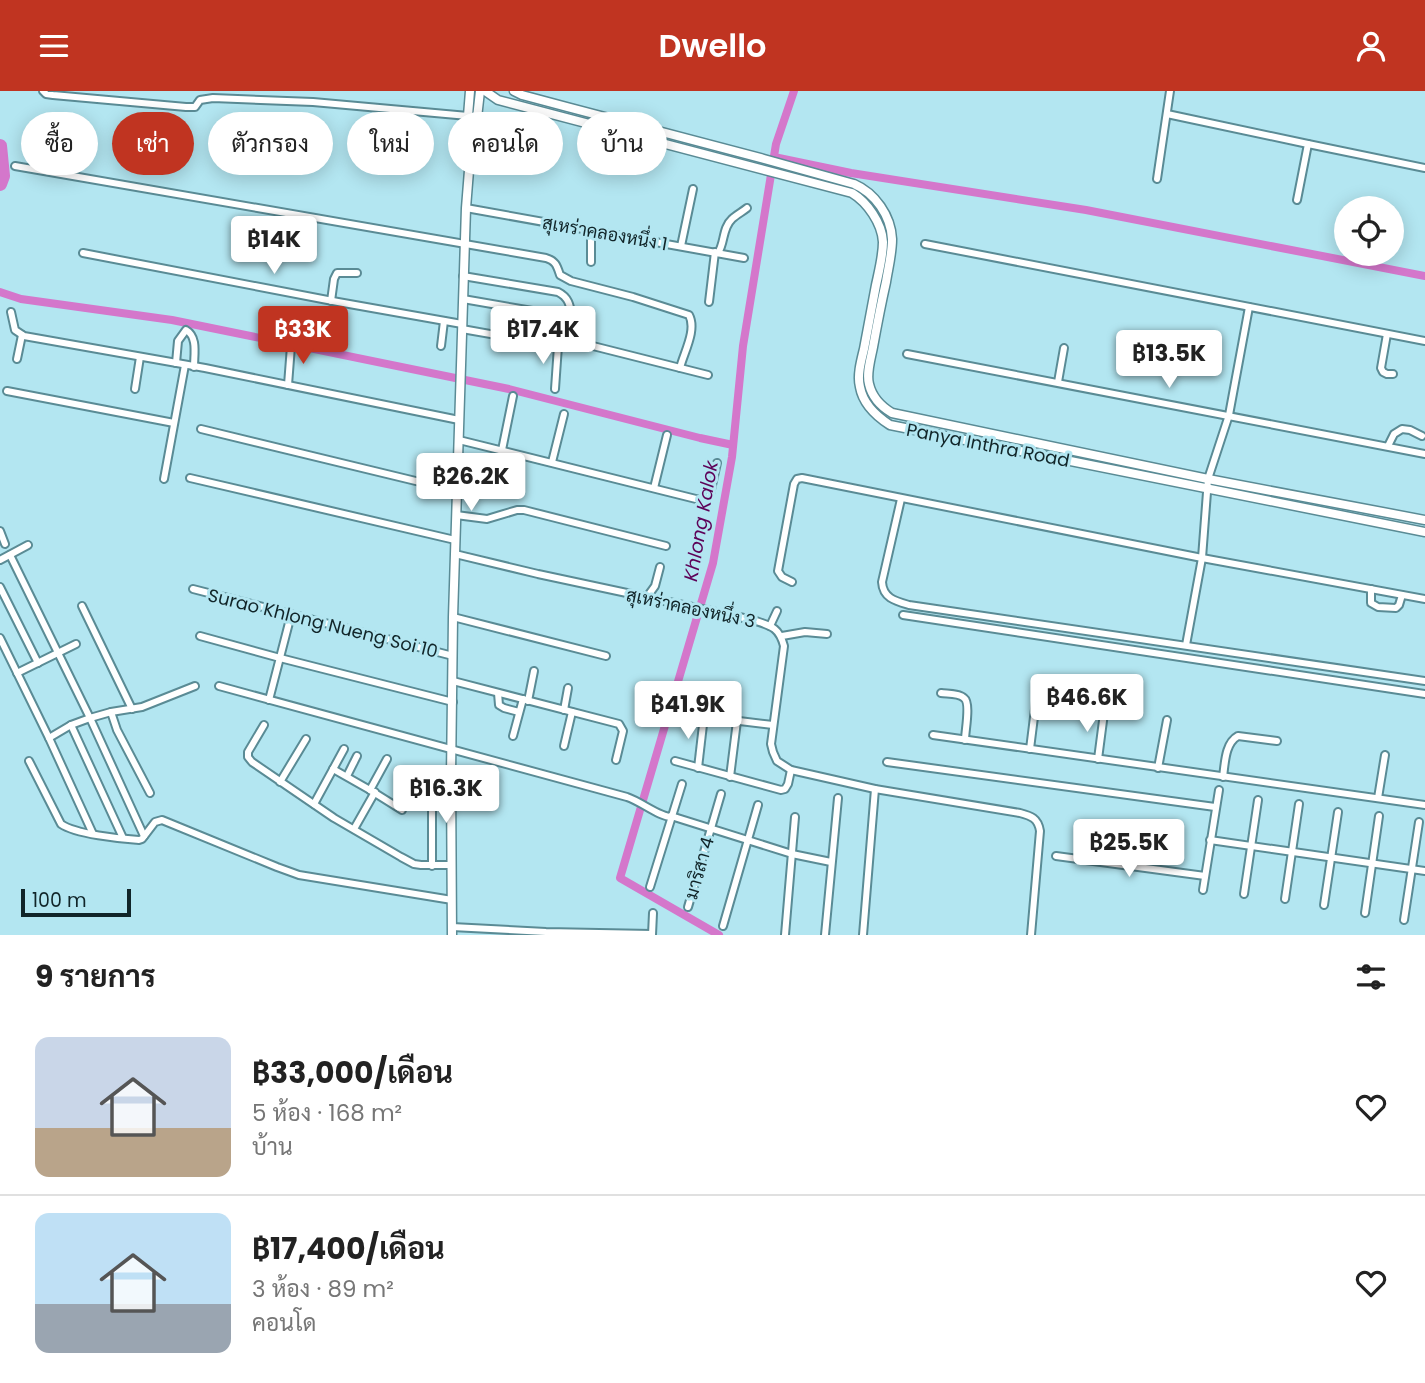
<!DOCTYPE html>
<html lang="th">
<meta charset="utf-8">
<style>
body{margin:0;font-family:Poppins,Sarabun,sans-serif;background:#f2f2f2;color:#222;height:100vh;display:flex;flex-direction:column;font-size:26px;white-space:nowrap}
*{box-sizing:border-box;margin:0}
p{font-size:23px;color:#767676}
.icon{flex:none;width:38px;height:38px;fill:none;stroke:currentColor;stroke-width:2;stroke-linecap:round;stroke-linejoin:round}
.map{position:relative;height:844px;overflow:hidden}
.drawer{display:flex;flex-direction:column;background:#fff;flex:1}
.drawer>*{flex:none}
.guide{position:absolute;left:21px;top:21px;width:700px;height:63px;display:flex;gap:14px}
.controls{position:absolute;left:1334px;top:105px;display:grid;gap:14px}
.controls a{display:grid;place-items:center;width:70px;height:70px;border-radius:50%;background:#fff;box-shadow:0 4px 18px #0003;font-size:35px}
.scale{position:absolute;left:21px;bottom:18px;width:110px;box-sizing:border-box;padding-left:7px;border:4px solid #112529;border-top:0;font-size:19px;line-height:24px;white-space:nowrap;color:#112529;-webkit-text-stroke:5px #b3e6f1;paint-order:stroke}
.price{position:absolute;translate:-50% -60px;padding:0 16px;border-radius:7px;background:#fff;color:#222;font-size:23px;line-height:46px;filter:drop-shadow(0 2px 4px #0008)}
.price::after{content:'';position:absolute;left:50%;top:42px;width:21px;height:16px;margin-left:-10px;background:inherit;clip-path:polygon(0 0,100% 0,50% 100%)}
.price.current{background:#c03421;color:#fff}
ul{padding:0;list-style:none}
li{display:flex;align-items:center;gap:21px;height:175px;padding:0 35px}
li+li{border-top:2px solid #e0e0e0}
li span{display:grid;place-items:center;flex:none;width:196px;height:140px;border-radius:14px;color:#555}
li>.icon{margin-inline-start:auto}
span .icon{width:84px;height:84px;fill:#fffc;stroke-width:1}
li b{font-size:30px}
h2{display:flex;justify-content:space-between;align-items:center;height:84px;padding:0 35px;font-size:30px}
.chip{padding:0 24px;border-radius:32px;background:#fff;box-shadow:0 4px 18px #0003;font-size:24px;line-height:63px}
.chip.current{background:#c03421;color:#fff}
header{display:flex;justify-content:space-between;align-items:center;height:91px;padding:0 35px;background:#c03421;color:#fff;font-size:32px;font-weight:600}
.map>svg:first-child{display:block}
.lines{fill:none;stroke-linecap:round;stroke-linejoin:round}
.canal{stroke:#d477cb;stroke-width:8}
.river{stroke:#d477cb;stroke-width:14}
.street-casing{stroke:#5a8b95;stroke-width:10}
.secondary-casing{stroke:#5a8b95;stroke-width:11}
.street{stroke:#fff;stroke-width:6}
.secondary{stroke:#fff;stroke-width:8}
.labels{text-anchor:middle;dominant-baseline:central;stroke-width:6;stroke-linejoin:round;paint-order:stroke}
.street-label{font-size:18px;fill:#112529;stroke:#b3e6f1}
.water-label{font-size:19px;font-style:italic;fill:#5d0258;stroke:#b3e6f1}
</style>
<header><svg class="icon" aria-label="menu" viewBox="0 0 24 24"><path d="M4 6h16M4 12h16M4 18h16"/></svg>Dwello<svg class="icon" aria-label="person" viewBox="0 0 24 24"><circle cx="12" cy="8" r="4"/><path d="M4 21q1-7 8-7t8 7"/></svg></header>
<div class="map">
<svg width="1425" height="844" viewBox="0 0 1425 844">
<rect width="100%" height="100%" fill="#b3e6f1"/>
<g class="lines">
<g class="canal">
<path d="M774,66l77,16 235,37 339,66"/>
<path d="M0,201l21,7 151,21 337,69 191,49 33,7"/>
<path d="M719,844l-99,-57 93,-315 19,-106 11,-111 33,-202 18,-53"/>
</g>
<path class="river" d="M0,55l3,30 -3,8"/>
<defs>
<g id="street">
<path d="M43,0l3,3 7,1 133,12h9l5,-7 13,-2 100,4 155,14"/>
<path d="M1167,23l141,30 -11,56"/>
<path d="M1308,53l117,24"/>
<path d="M15,75l531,92c10,3 11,8 14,17l11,6 62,16 56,18c8,15 -5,37 -9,53"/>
<path d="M1157,88l13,-88"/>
<path d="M466,117l278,50"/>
<path d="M591,139v32"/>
<path d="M925,153l500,97"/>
<path d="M681,155l12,-57"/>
<path d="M83,162l255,49 124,22"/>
<path d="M718,162c7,-10 4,-25 14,-34 4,-4 10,-7 15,-11"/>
<path d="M463,185l95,16c12,6 12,15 14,26"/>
<path d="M463,208l87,15"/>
<path d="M331,210l3,-22 3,-6h20"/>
<path d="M709,211l6,-50"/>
<path d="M11,221l4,18 9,6 181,32 254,52"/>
<path d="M462,238l96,17 23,-3 127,32"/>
<path d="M1387,243l-6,34 2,4 4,2h6"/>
<path d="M523,248l5,-28"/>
<path d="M441,255l3,-25"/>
<path d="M907,263l518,100"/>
<path d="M17,268l5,-24"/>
<path d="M176,272l2,-22 8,-11c12,7 8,24 8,37"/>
<path d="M1058,291l6,-34"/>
<path d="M288,294l3,-39"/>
<path d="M135,298l5,-32"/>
<path d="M555,298l3,-43"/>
<path d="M7,300l167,32"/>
<path d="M201,338l256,62"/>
<path d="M459,349l241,60h7l3,-6 7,-31"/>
<path d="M1388,355l6,-12 8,-5 8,1 12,6"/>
<path d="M502,359l11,-54"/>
<path d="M552,371l12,-48"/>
<path d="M190,387l265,62"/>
<path d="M164,388l21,-114"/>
<path d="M654,397l13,-53"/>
<path d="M901,408l-19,83c1,16 13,19 27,23l516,76"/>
<path d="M456,424l31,4 30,-9h7l142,36"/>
<path d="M0,440l5,13"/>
<path d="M455,463l83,20 215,46c18,6 26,7 31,26l-13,98 2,8 4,9 14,9 84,19 145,24c11,3 18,5 20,18l-9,104"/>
<path d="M10,464l80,163 54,118"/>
<path d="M0,469l28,-15"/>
<path d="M792,491l-10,-5 -4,-6 16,-87 3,-5 5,-1 400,80 223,41"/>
<path d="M0,496l38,76"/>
<path d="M193,498l260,67"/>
<path d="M1371,498v14l7,4 18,1 3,-3 3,-10"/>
<path d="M647,506l8,-11 5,-19"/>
<path d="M82,515l50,103"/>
<path d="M903,524l522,79"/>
<path d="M453,526l153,39"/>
<path d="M770,535l7,-15"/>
<path d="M200,545l80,22 173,44"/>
<path d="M782,545l23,-4 22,2"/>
<path d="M0,547l49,100 44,96"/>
<path d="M1186,554l16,-87 6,-79 21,-64 20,-108"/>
<path d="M17,582l59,-29"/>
<path d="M453,590l166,43 4,7 -7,29"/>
<path d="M219,595l408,111c15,5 32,20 45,20"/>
<path d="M498,602l1,12 5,3 15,4"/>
<path d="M941,602c6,1 18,0 23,5 7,5 1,33 1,42"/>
<path d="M269,609l22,-85"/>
<path d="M528,610l6,-30"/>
<path d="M564,619l4,-22"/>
<path d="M111,621l6,18 33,63"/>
<path d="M690,624l83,10"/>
<path d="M71,634l52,113"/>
<path d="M264,634l-16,27v5l4,5 82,56 67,39 13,7 7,1h31"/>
<path d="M933,644l492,70"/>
<path d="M513,645l10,-37"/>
<path d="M49,647l22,-13 19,-7 21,-6 31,-5 53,-21"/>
<path d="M564,655l8,-34"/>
<path d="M1030,658l6,-48"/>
<path d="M1098,668l6,-46"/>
<path d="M29,670l32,63c14,10 60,15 78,16l3,-1 13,-17 7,-2 115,47 22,8 153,25"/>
<path d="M675,670l106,29 4,-1 3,-5 3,-14"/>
<path d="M887,671l328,45"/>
<path d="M698,677l6,-52"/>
<path d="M1158,677l9,-48"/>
<path d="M333,678l37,21 32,20"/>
<path d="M347,685l10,-20"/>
<path d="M730,686l7,-56"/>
<path d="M1223,686c2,-14 2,-34 15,-41l39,5"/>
<path d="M280,691l26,-43"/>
<path d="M370,699l17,-31"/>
<path d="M1378,707l7,-43"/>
<path d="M314,713l30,-55"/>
<path d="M671,725l121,38 39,8"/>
<path d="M354,738l21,-37"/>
<path d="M1210,749l215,31"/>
<path d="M1056,765l149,20"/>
<path d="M432,775v-82l4,-7 15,-1"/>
<path d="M650,796l32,-103"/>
<path d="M1203,799l16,-100"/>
<path d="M1244,803l14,-94"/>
<path d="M1285,808l14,-95"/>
<path d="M1324,814l14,-93"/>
<path d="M688,816l33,-113"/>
<path d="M1365,822l14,-97"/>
<path d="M1404,829l15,-98"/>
<path d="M723,835l35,-121"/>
<path d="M452,836l94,5 106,2"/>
<path d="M652,844l1,-22"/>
<path d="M785,844l10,-118"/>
<path d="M825,844l13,-137"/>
<path d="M863,844l12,-146"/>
</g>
<g id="secondary">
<path d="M485,0l13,9 354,93c15,9 30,30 31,49 0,14 -4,29 -7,43 -4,22 -8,43 -12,64 -3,12 -7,27 -4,38 3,17 16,29 30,38l535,107"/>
<path d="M514,0l8,4 45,12 197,52 90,25c21,9 37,32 38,55 0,15 -4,30 -6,43 -5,22 -9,43 -13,65 -2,11 -7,26 -4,37 3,13 13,23 23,29l316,66 217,41"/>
<path d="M472,42l5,-15 3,-27"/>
<path d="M452,844l-1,-159 2,-159 13,-409 6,-75 -4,-17 2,-25"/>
</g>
</defs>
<use href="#street" class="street-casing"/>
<use href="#secondary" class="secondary-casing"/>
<use href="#street" class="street"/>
<use href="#secondary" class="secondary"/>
</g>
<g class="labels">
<g class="street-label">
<text transform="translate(605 142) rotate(10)">สุเหร่าคลองหนึ่ง 1</text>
<text transform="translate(988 354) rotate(11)">Panya Inthra Road</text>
<text transform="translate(691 517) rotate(12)">สุเหร่าคลองหนึ่ง 3</text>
<text transform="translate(323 532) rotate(14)">Surao Khlong Nueng Soi 10</text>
<text transform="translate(699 777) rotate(-74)">มาริสา 4</text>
</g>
<g class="water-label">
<text transform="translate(701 430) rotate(-80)">Khlong Kalok</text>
</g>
</g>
</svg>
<div class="controls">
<a><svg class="icon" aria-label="locate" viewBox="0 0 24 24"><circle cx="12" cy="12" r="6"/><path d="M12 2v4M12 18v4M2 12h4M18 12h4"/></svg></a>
</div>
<div class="scale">100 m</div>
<b class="price" style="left:274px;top:185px">฿14K</b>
<b class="price current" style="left:303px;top:275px">฿33K</b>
<b class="price" style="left:543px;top:275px">฿17.4K</b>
<b class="price" style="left:1169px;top:299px">฿13.5K</b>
<b class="price" style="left:471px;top:422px">฿26.2K</b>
<b class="price" style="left:1087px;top:643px">฿46.6K</b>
<b class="price" style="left:688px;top:650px">฿41.9K</b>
<b class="price" style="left:446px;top:734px">฿16.3K</b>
<b class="price" style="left:1129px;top:788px">฿25.5K</b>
<div class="guide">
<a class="chip">ซื้อ</a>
<a class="chip current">เช่า</a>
<a class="chip">ตัวกรอง</a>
<a class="chip">ใหม่</a>
<a class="chip">คอนโด</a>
<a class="chip">บ้าน</a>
</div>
</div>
<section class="drawer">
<h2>9 รายการ<svg class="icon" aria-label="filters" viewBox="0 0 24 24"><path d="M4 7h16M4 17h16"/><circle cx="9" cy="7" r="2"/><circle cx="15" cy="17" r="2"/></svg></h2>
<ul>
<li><span style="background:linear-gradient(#c9d6e8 65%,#b9a48a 0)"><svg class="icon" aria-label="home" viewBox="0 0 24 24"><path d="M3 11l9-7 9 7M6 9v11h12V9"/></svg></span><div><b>฿33,000/เดือน</b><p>5 ห้อง · 168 m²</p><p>บ้าน</p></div><svg class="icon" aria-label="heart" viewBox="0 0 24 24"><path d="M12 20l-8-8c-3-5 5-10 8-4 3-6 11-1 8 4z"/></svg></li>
<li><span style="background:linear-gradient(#bfe0f5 65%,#9aa5b1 0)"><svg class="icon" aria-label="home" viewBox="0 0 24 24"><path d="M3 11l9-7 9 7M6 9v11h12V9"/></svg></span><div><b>฿17,400/เดือน</b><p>3 ห้อง · 89 m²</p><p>คอนโด</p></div><svg class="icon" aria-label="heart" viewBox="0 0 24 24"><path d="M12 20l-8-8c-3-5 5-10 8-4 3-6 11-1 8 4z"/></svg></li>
</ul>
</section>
